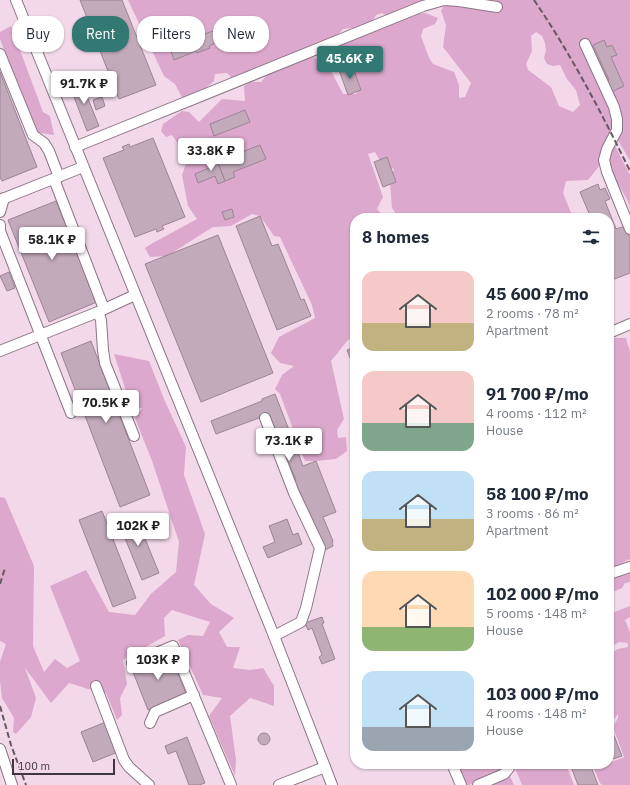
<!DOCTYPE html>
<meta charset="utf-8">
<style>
body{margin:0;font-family:"IBM Plex Sans",sans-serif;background:#f6f6f7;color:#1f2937;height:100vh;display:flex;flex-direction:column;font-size:15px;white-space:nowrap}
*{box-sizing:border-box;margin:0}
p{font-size:13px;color:#747a83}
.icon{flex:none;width:22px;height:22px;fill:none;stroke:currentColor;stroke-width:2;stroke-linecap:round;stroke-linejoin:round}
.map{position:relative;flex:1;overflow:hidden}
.side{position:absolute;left:350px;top:213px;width:264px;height:556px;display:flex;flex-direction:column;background:#fff;border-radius:16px;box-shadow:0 1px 3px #0004}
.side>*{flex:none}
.guide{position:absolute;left:12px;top:16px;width:278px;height:36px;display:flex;gap:8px}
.scale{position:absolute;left:12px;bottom:10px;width:103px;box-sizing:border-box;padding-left:4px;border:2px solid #40363d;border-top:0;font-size:11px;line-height:14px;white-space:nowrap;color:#40363d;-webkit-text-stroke:3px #f3d8ea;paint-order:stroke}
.price{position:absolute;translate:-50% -34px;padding:0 9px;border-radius:4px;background:#fff;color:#222;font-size:13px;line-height:26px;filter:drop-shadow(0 1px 2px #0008)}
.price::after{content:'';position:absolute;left:50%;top:24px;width:12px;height:9px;margin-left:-6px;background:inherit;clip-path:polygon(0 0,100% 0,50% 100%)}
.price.selected{background:#317972;color:#fff}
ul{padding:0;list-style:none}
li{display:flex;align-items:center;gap:12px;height:100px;padding:0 12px}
li span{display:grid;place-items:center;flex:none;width:112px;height:80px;border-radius:12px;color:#555}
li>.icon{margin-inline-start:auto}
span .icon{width:48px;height:48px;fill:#fffc;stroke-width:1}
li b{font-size:17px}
h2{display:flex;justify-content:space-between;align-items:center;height:48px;padding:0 12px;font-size:17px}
.tag{padding:0 14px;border-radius:16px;background:#fff;box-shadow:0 1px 3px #0004;font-size:14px;line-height:36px}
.tag.selected{background:#317972;color:#fff}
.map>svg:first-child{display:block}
.green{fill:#dca8cd;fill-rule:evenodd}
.building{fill:#c3aabb;stroke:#9d8495}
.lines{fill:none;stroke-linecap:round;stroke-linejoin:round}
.minor-casing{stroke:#8c7585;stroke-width:12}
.minor{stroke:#fff;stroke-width:10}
.rail{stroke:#665861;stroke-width:2;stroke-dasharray:6 3;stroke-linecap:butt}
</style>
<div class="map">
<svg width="630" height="785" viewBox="0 0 630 785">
<rect width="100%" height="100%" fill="#f3d8ea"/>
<g class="green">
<path d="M128,0h304l-44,17 -6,-4 -6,2 -6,11 -27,3 -16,18 -92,34 -8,-8 -12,1 -1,7 -17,14 -14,4 -8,-15 -11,-8z"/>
<path d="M463,0h167v161l-16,-28 -3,5 19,37v33l-2,-7 -17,-29 -11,-7 -12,15 -22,1 -3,12 10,25h-174l-7,-10 -2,-26 4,-13 -12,-5 -7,-12 -7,2 15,43 -6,12 8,9h-30v119l-7,3 -17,21 13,58 -7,11 1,8 8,-1 1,14 -11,8 -20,2h-11l-25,-67 -5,-5 7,-14 12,-9 -14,-3 -9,-10 8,-16 36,-19 -3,-13 -32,-68 -6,-1 -14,-20 -8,-2 -21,12 -18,1 -46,29 -17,1 -5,-9 6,-4 46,-25 -9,-13 -6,-31 5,-14 -2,-7 -13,-19 -6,2 -5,-6 2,-7 19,-13 7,1 10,10 23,-23 23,2 -1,-15 7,-4h10l10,-12 41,-14 17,11 14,27h13l4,-6 -8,-20 -20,-5 -4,-11 11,-11 72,-26 14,-2 13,5 -3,6 -12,5 -2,7 8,22 4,6 21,8 5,13v13l6,-1 6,-14 -28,-36 3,-22 -5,-14 3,-6zM536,32l6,4 3,7 1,7 -2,8 3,6 6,2 7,-1 7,14 9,11 4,15 -7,7 -14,-6 -8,-19 -23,-17 -2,-6 6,-13 -1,-15z"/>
<path d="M11,26l32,86 7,4 4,19 -19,-3 -35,-93v-7z"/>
<path d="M611,338h15l4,14v207l-15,7 -6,1v-225z"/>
<path d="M114,354l35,7 15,38 22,48 -2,28 21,59 -11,51 17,19 23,14 -15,14 8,15h13l-7,21 17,2 13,-2 11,18v20l-24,-8 -20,18 6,44 -1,16 -26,-60 13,-18 -19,-3 -25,-55 10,-5 15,1 7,-14 -38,-12 -8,8 1,18 -42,24 4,24 -7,14 2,17 -5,5 -11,-27 -18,-4 -19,-6 -18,20 -26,-35 11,30 -5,19 -15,17 -3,-2 1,-14 -12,-20 -2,-17v-19l6,-18 -6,-3v-144l5,1 29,68 -1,80 11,26 11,-13 12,9 13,-7 -30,-75 36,-16 23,42 26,3 16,-21 25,-22 3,-30 -27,-81 -17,-43 7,-10 -11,-1z"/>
<path d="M630,569v13l-5,1 -3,5 -9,4 -4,-2v-12l10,-3h7l2,-5z"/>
<path d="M630,606v11l-5,3 5,12v153h-28l-2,-2 -6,-14 3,-3v-2h12v-10l3,8 12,-5 -11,-30 5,-9v-4l-6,8 -3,2v-69l9,-6 10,-2v-4l-9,-1 -5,3 -5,-9v-22z"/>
<path d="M455,764h51l-3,6 -34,15h-5z"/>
<path d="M513,764h53l8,21h-52l-4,-10z"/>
<path d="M509,774l5,11h-29z"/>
</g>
<g class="building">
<path d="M80,0h42l34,85 -37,14z"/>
<path d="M213,31l4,11 -8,4 1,2 -13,5 -1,-2 -22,9 -4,-12 21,-8v-3l13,-5 1,2z"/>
<path d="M604,40l3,7 5,-2 5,10 -6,2 13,29 -13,6 -5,-10 3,-2 -16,-35z"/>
<path d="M352,65l9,25 -13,5 -9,-25z"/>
<path d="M0,72l37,95 -35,14 -2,-4z"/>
<path d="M80,79l19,47 -12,5 -18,-47z"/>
<path d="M102,97l3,9 -9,4 -3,-10z"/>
<path d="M245,110l5,12 -36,14 -4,-12z"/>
<path d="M153,138l32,79 -23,9 2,3 -7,3 -1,-3 -21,8 -32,-79 21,-8 -2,-3 7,-3 1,3z"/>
<path d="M260,145l6,14 -33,13 2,5 -10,4 -10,-25 10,-4 2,6z"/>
<path d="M215,156l10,25 -7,3 -3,-8 -17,7 -3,-9 16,-7 -3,-8z"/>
<path d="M387,157l9,25 -13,5 -9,-25z"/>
<path d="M598,184l2,6 5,-2 5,11 -5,2 11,28 9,-3 5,12v35l-18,7 -3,-7v-55h-18l-11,-26z"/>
<path d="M56,201l41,101 -48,20 -41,-102z"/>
<path d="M232,209l2,8 -9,3 -3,-8z"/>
<path d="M260,216l12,30 6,-2 23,56 3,-1 7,17 -34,14 -41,-104z"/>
<path d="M218,235l55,138 -72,29 -56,-138z"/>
<path d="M9,272l6,16 -8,3 -7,-15z"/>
<path d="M91,341l59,154 -30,12 -59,-154z"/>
<path d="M355,347v9l-5,2 -3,-8z"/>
<path d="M275,394l28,72 13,-5 20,51 -13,5 10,24 -1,1 1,4 -8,4 -24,-50 2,-1 -3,-7 -2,1 -5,-12 3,-1 -15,-36 -2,1 -12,-30 -51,19 -5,-13 51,-20v-2z"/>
<path d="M102,511l34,87 -23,9 -34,-87z"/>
<path d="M135,514l24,59 -17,7 -24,-59z"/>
<path d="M287,519l6,16 5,-2 4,11 -34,14 -5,-11 12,-5 -6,-16z"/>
<path d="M322,617l2,6 -2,1 13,35 -13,5 -3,-7 3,-2 -10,-27 -4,2 -3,-7z"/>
<path d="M169,652l17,42 -38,16 -17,-43z"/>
<path d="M106,722l12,30 -25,10 -12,-30z"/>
<path d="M611,728l11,28 -9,3 -4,-11v-19z"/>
<circle cx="264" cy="739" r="6"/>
<path d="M187,737l18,46 -6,2h-10l-13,-34 -8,3 -3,-8z"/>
<path d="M570,764h20l8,21h-20z"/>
</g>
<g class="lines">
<defs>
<g id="minor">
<path d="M16,0l258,636 58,149"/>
<path d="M585,44l29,63 3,12v11l-10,19 -3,11 3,12 23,57"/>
<path d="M0,54l33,81 11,8 5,8 10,26"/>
<path d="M75,147l348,-141 21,-6 15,1 38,6"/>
<path d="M54,179l50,130"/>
<path d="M0,200l83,-33"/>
<path d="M0,212l4,-14"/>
<path d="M0,225v6l71,182"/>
<path d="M98,312l3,8 2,30 2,13 29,73"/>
<path d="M609,333l21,-9"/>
<path d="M0,351l98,-39 37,-17"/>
<path d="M265,418l29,75 26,55 -14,60 -5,14 -27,14"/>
<path d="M609,574l21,-7"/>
<path d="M132,663l41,-17 58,139"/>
<path d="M96,686l28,74 5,7 20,18"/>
<path d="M150,723l5,-11 39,-17"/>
<path d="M0,749l12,36"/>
<path d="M452,764l9,21"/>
<path d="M279,785l46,-18"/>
<path d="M478,785l26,-11 5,-6v-4"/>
</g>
</defs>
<use href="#minor" class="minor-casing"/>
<use href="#minor" class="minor"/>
<g class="rail">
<path d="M534,0c37,54 67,112 96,171"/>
<path d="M0,584l5,-16"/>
<path d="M0,706l11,39 15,40"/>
</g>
</g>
</svg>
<div class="scale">100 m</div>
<b class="price selected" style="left:350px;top:80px">45.6K ₽</b>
<b class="price" style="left:84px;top:105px">91.7K ₽</b>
<b class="price" style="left:211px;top:172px">33.8K ₽</b>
<b class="price" style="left:52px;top:261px">58.1K ₽</b>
<b class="price" style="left:106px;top:424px">70.5K ₽</b>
<b class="price" style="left:289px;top:462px">73.1K ₽</b>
<b class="price" style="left:138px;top:547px">102K ₽</b>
<b class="price" style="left:158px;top:681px">103K ₽</b>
<div class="guide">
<a class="tag">Buy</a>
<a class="tag selected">Rent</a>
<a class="tag">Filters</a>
<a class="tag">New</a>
</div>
<section class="side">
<h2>8 homes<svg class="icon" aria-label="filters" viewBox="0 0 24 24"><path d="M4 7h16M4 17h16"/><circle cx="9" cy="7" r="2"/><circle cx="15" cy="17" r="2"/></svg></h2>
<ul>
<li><span style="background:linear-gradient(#f6c9c9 65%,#c2b280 0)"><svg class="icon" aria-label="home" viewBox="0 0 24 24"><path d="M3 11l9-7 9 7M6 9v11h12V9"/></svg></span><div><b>45 600 ₽/mo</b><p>2 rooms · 78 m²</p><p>Apartment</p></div></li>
<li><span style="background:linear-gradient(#f6c9c9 65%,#7fa58c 0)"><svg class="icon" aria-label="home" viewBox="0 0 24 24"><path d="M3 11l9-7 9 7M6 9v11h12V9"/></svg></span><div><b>91 700 ₽/mo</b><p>4 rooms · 112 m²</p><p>House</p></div></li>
<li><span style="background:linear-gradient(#bfe0f5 60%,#c2b280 0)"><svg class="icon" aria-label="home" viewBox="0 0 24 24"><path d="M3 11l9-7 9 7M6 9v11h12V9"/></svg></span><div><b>58 100 ₽/mo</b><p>3 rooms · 86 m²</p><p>Apartment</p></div></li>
<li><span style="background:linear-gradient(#ffd9b3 70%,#8fb573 0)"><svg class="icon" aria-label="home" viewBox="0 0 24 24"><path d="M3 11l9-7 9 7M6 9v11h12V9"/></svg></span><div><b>102 000 ₽/mo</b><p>5 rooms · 148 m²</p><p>House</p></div></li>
<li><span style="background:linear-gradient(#bfe0f5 70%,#9aa5b1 0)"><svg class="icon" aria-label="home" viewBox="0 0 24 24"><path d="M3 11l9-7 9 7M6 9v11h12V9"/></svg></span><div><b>103 000 ₽/mo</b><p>4 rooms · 148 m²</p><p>House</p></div></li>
</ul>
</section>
</div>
